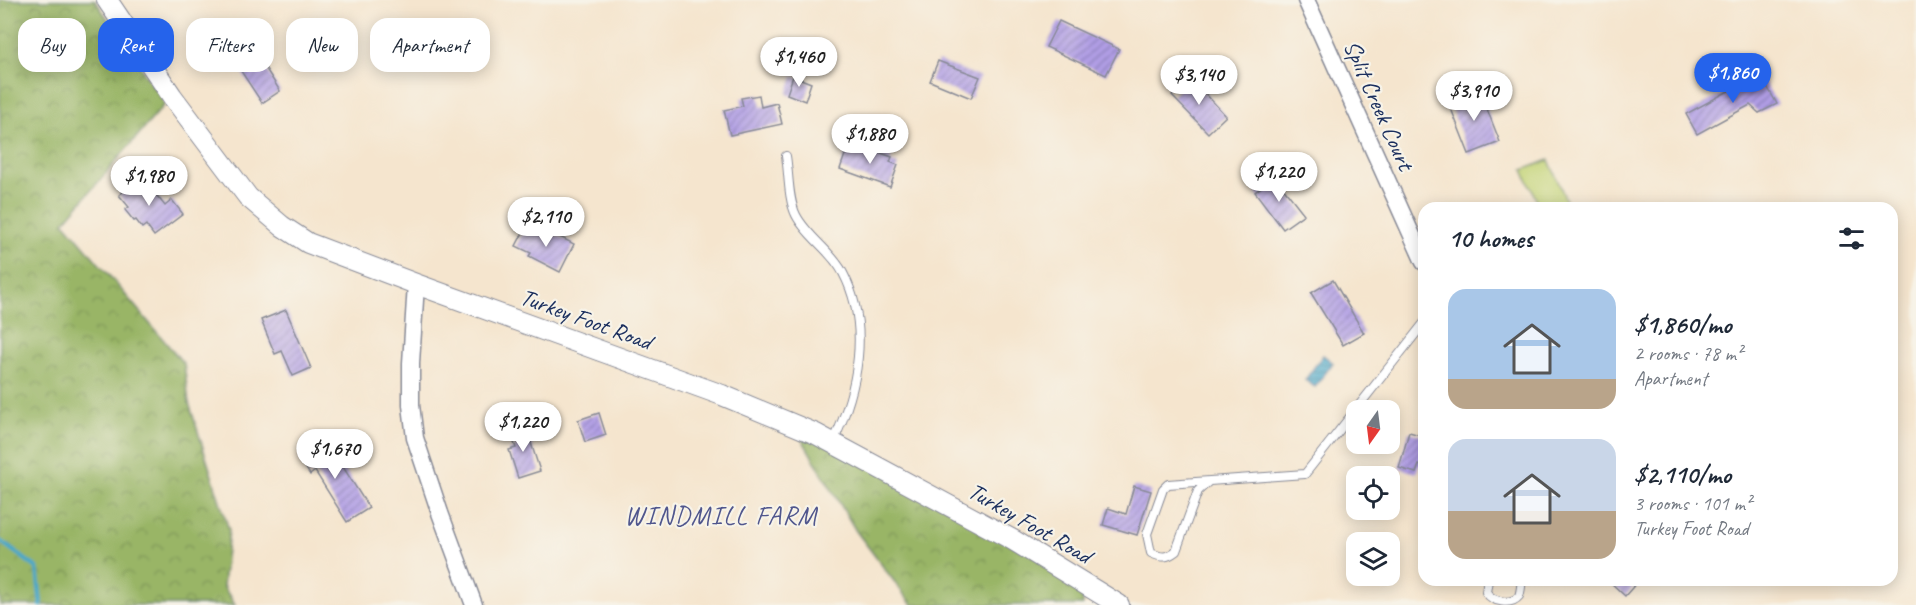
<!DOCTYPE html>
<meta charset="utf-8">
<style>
body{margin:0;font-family:Caveat,sans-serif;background:#f6f6f7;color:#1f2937;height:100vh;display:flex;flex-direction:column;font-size:22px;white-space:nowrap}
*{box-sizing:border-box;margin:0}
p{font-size:20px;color:#747a83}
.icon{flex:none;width:33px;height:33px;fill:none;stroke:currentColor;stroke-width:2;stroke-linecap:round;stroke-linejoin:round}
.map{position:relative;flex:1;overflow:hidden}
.side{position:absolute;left:1418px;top:202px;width:480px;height:384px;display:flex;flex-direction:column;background:#fff;border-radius:18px;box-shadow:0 3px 15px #0003}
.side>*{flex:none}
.top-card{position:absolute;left:18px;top:18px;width:570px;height:54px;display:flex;gap:12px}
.needle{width:39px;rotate:194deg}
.controls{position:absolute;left:1346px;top:400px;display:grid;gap:12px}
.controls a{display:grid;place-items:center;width:54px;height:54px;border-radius:12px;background:#fff;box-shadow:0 3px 15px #0003;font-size:30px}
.price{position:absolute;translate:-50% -51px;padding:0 14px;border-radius:21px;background:#fff;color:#222;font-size:20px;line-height:39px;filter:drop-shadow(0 2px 3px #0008)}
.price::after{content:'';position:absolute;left:50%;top:36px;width:18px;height:14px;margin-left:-9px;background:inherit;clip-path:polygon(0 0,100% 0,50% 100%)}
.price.current{background:#2563eb;color:#fff}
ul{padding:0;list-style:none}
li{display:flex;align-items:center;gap:18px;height:150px;padding:0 30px}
li span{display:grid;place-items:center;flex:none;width:168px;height:120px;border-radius:18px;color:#555}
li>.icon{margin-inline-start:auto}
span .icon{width:72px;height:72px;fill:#fffc;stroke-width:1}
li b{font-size:26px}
h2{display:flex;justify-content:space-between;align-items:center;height:72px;padding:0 30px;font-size:26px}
.pill{padding:0 21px;border-radius:18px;background:#fff;box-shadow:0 3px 15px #0003;font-size:21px;line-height:54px}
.pill.current{background:#2563eb;color:#fff}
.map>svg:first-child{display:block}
.forest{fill:url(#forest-crowns);stroke:#5a7262;stroke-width:1.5}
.garden{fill:#c2d375;stroke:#6e816a;stroke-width:1.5}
.water{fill:url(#water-rules);stroke:#326b94;stroke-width:1.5}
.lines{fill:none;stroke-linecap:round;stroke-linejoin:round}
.stream{stroke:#4aa7c9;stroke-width:4.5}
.building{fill:url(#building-hatch)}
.service-casing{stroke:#888a96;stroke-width:10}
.minor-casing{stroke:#888a96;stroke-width:19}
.tertiary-casing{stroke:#888a96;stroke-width:22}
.service{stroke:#fff;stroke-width:8}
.minor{stroke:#fff;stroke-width:16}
.tertiary{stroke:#fff;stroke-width:20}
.labels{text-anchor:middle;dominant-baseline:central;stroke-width:4.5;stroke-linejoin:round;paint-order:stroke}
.street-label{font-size:24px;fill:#1b2f5e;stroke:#f7f3e8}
.neighbourhood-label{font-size:26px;letter-spacing:1.5px;fill:#50568d;stroke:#f7f3e8}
</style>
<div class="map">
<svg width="1916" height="605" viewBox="0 0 1916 605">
<defs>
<pattern id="forest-crowns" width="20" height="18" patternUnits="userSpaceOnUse" patternTransform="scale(1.5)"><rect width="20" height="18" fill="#99b566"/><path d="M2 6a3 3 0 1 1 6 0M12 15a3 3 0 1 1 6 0" fill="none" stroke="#7c9457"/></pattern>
<pattern id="water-rules" width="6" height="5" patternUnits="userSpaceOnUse" patternTransform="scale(1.5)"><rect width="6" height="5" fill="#4aa7c9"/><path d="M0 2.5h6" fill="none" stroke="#3d88a6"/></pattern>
<pattern id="building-hatch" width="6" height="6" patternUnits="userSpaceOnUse" patternTransform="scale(1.5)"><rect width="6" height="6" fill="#b19ee5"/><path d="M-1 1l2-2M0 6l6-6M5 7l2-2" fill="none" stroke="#8f81bd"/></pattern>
</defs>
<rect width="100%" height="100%" fill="#f7f3e8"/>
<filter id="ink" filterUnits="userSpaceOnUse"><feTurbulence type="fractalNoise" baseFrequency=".0167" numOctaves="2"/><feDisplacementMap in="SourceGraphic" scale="12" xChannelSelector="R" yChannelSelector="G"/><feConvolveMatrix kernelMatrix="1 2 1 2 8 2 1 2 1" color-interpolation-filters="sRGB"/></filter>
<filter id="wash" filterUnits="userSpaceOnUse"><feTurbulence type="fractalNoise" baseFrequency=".008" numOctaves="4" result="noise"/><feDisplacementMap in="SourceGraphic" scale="24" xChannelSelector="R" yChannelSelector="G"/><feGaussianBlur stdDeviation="1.35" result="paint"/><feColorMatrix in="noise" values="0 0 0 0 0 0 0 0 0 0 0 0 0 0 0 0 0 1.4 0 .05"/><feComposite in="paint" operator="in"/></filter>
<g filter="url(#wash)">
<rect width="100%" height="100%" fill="#f5e5ce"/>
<g class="forest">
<path d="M0,0h95l70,104 -101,118 120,142 5,39 40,127 -6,56 12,19h-235z"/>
<path d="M793,424l288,158 2,23h-171l-56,-74z"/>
</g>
<path class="garden" d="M1549,160l19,45 -9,3h-19l-17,-38z"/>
<path class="water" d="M1323,355l10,8 -18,24 -10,-7z"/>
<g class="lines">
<path class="stream" d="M0,541l37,27 4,37"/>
</g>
<g id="blocks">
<g class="building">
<path d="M1059,21l60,28 -13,26 -60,-28z"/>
<path d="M254,50l26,41 -18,12 -27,-41z"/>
<path d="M938,61l42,16 -9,21 -41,-17z"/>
<path d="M1760,74l17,30 -18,9 -9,-8 -53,29 -11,-20z"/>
<path d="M793,76l18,7 -6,18 -18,-7z"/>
<path d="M1191,78l35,38 -18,17 -36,-37z"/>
<path d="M1479,89l21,53 -31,12 -21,-53z"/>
<path d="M759,95l2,12 16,-4 5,21 -52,11 -6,-25 19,-4 -2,-8z"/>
<path d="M865,143l17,6 -1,4 11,4 -2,5 8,3 -8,22 -50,-18 7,-20 14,5z"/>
<path d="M142,177l23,29 7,-6 11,14 -29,22 -8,-11 -4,3 -6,-8 -2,1 -9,-11 4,-3 -10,-12z"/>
<path d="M1275,177l29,37 -21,15 -28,-37z"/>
<path d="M526,227l14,7 2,-6 32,16 -14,28 -31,-16 2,-3 -15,-7z"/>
<path d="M1333,280l31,53 -21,12 -32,-52z"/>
<path d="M286,310l25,58 -18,8 -11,-25 -7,3 -14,-34z"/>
<path d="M599,413l7,22 -21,7 -7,-22z"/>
<path d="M525,424l15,47 -22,7 -9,-28 7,-2 -7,-19z"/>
<path d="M1409,432l15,4v31l-5,-2 -3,8 -17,-5z"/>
<path d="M326,440l43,68 -22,14 -32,-51 -5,4 -11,-18z"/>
<path d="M1134,486l17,5 -14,44 -34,-10 5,-17 18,6z"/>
<path d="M1608,580h31l-14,16z"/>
</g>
</g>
</g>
<g filter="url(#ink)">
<use href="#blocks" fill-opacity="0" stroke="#888a96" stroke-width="1.5"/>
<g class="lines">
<defs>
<g id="service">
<path d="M786,156c3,18 2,43 10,59 11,22 36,36 47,58 28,53 15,117 -10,169"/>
<path d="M1208,482l-10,9 -22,60c-9,7 -14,7 -25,2l-4,-19 16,-45 5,-5 137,-10 119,-151"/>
<path d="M1488,580l-2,12c7,11 26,13 33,4 2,-5 2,-11 3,-16"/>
</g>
<g id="minor">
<path d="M1306,0l118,262"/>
<path d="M416,284l-5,79v42l4,33 25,75 34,92"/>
</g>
<path id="tertiary" d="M107,0l65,96 76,101 34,29 26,17 108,41 306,111 94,39 197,106 106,65"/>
</defs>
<use href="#service" class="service-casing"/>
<use href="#minor" class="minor-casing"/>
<use href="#tertiary" class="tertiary-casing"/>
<use href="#service" class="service"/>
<use href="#minor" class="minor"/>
<use href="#tertiary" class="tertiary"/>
</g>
</g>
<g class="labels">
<g class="street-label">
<text transform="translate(1379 105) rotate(66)">Split Creek Court</text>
<text transform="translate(586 319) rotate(20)">Turkey Foot Road</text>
<text transform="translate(1030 523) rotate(30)">Turkey Foot Road</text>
</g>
<g class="neighbourhood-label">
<text x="721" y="515">WINDMILL FARM</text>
</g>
</g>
</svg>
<div class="controls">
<a><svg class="needle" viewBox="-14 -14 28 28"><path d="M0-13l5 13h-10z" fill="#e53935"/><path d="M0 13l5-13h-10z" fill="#747a83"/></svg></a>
<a><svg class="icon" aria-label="locate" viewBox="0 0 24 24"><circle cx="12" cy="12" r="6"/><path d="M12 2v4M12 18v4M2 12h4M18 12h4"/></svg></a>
<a><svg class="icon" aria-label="layers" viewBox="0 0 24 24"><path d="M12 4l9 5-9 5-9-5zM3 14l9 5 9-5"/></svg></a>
</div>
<b class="price" style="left:799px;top:88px">$1,460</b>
<b class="price current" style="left:1733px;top:104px">$1,860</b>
<b class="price" style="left:1199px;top:106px">$3,140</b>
<b class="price" style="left:1474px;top:122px">$3,910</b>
<b class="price" style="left:870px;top:165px">$1,880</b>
<b class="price" style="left:1279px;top:203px">$1,220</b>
<b class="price" style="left:149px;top:207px">$1,980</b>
<b class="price" style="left:546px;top:248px">$2,110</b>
<b class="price" style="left:523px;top:453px">$1,220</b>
<b class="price" style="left:335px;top:480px">$1,670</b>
<div class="top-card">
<a class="pill">Buy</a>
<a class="pill current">Rent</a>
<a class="pill">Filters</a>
<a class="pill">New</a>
<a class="pill">Apartment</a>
</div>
<section class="side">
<h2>10 homes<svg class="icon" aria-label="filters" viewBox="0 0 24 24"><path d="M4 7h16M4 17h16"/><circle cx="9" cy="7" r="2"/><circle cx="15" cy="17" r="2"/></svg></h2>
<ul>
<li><span style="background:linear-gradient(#a9c7e8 75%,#b9a48a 0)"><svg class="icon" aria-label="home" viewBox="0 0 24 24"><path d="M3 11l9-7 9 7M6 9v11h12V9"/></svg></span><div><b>$1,860/mo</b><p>2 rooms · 78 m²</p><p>Apartment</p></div></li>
<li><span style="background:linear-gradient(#c9d6e8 60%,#b9a48a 0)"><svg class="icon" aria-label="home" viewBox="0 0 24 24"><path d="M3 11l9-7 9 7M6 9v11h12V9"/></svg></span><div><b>$2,110/mo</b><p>3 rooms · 101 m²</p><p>Turkey Foot Road</p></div></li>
</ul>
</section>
</div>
